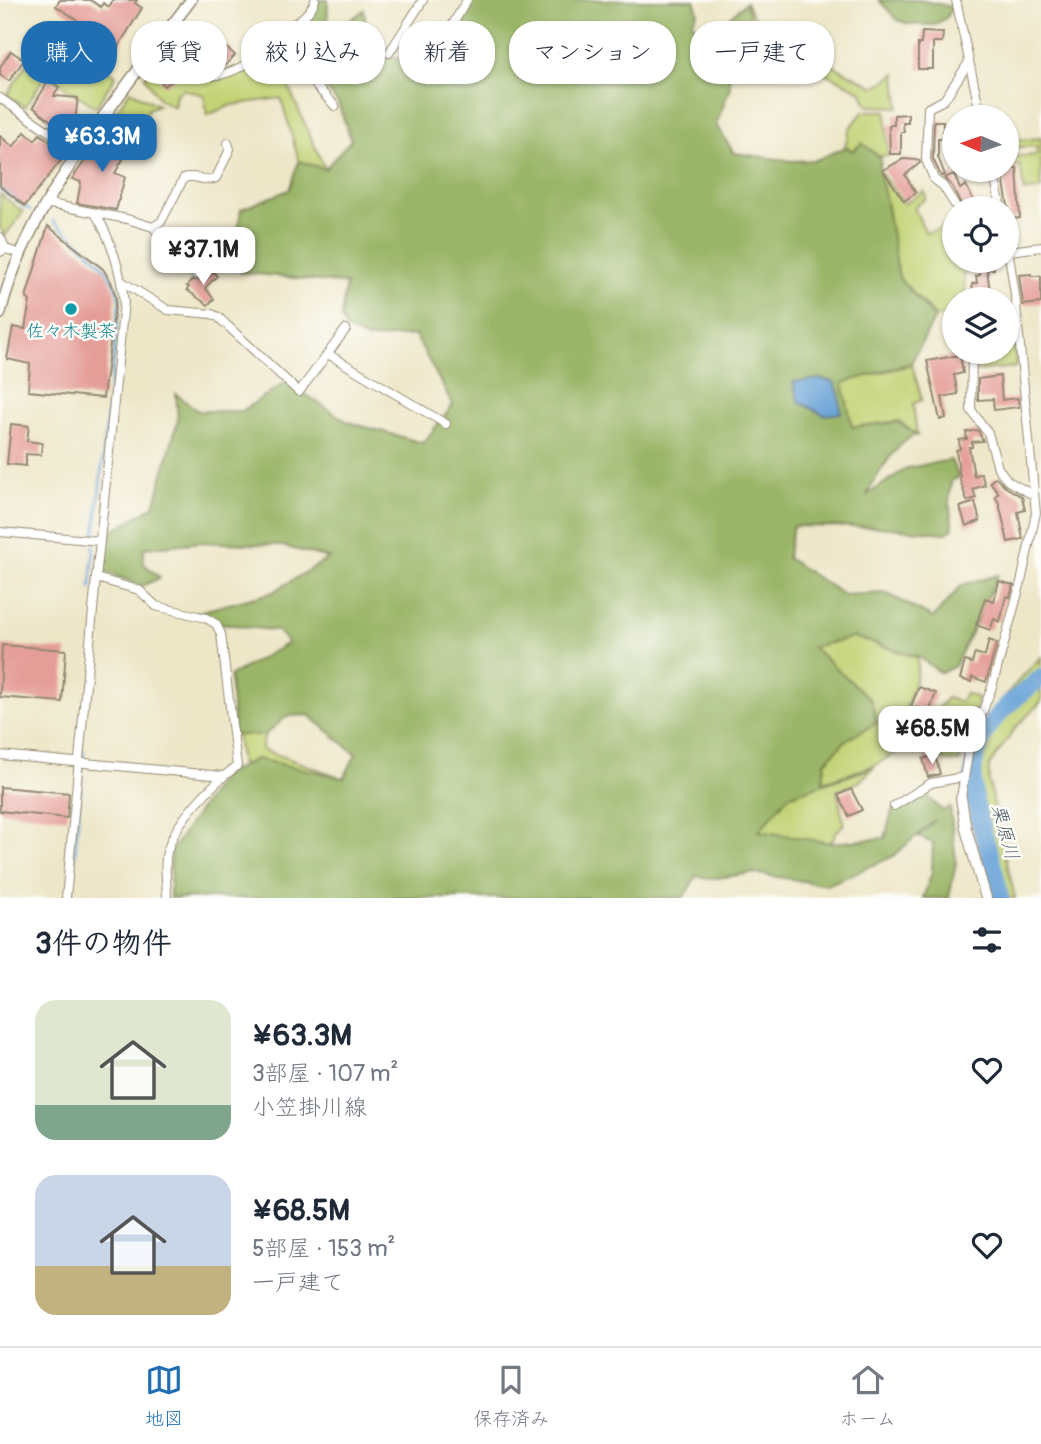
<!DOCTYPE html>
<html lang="ja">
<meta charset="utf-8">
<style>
body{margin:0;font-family:Pangolin,"Klee One",sans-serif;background:#f6f6f7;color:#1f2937;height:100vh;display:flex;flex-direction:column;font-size:26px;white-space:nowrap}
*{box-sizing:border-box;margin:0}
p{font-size:23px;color:#747a83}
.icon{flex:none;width:38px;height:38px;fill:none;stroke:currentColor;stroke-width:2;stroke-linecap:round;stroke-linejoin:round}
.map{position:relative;height:898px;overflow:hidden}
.drawer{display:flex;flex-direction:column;background:#fff;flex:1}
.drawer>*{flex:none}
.banner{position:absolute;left:21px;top:21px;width:999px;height:63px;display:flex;gap:14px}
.needle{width:46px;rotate:272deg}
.controls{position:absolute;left:942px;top:105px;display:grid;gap:14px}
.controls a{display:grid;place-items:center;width:77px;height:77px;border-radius:50%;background:#fff;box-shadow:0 2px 5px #0004;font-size:35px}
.price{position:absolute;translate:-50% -60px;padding:0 16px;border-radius:14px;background:#fff;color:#222;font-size:23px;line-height:46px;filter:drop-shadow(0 2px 4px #0008)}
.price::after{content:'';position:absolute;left:50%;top:42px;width:21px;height:16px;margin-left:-10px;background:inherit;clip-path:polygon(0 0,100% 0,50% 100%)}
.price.selected{background:#1f6fb2;color:#fff}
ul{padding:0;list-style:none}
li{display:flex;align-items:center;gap:21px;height:175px;padding:0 35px}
li span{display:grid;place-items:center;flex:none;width:196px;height:140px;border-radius:21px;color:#555}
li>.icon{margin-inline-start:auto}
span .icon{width:84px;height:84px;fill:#fffc;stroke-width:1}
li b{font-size:30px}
h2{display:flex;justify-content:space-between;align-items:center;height:84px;padding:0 35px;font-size:30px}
.tag{padding:0 24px;border-radius:28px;background:#fff;box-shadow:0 2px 5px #0004;font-size:24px;line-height:63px}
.tag.selected{background:#1f6fb2;color:#fff}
.tab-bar{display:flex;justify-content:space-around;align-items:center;height:98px;border-top:2px solid #e0e1e3;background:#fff;font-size:19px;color:#747a83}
.tab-bar a{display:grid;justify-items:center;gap:4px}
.tab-bar .selected{color:#1f6fb2}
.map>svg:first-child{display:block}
.green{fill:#c3d376;stroke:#7f7e4a;stroke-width:2}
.forest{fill:#9ab567;stroke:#6a7042;stroke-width:2}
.water{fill:#68a2d7;stroke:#52667a;stroke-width:2}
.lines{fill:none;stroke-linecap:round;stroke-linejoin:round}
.stream{stroke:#68a2d7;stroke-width:2.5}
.river{stroke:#68a2d7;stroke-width:18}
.building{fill:#e59d98}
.minor-casing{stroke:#948872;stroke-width:10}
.tertiary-casing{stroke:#948872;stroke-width:12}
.secondary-casing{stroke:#948872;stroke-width:13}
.minor{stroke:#fff;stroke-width:8}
.tertiary{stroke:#fff;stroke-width:10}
.secondary{stroke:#fff;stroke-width:10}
.culture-dot{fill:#0f9aa8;stroke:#fdfcf7;stroke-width:2.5}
.labels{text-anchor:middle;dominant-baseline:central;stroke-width:5;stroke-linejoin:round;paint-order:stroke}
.culture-label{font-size:18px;fill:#0d838f;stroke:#fdfcf7}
.water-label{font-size:19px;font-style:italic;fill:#4d5a68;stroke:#fdfcf7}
</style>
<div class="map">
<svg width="1041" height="898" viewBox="0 0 1041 898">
<rect width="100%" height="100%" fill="#fdfcf7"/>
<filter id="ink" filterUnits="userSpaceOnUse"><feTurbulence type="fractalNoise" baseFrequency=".0143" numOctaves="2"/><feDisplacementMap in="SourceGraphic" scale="14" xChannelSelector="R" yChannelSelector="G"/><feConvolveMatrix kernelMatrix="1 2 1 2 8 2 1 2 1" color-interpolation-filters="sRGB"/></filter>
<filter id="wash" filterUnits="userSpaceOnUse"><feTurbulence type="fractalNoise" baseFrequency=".00686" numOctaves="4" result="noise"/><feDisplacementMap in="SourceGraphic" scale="28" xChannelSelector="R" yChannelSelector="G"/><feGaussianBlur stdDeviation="1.57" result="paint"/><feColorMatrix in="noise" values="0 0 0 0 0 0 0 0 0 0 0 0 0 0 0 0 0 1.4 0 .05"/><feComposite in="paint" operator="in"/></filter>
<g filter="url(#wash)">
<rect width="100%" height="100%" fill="#ede6c7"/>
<g class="green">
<path d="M746,2l13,26 116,59 21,-13 3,33 -31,-1 -7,-15 -108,-54z"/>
<path d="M48,31l68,44 -20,32 -50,-32 -21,32 -18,-12z"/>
<path d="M175,33l27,42 11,5 42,-16 25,4 45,101 -26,-8 -18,-63 -49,7 -25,10 -3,-20 -21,-6 -7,5 -2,13 -15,-8 -14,-22z"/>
<path d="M130,91l28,14 -10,4 -7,23 -11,15 -24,-21z"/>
<path d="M864,111h22l2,45h-10l-16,-13 -9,8 -8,-5 5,-18z"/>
<path d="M1041,138v51l-17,3 -4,-27 -14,1v-9l31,-2 -1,-9 -30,2v-7z"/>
<path d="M879,171l25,33 20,-13 2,7 -12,10 12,25 28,-9v37h21l-11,13 1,25h-11v15l-18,3 -37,-39z"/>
<path d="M0,194l23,18 -18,24 -5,-9z"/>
<path d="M1014,343l2,24 -41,4 1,-19h30v-8z"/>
<path d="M912,365l10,35 -9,4 4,31 -18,-14 -47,6 -10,-45z"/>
<path d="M854,637l64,21 -1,16 -13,40 15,9 -8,20 -37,23 -51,17 2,-20 21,-23 -34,-93z"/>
<path d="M1041,657v45l-25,25 -27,39v16l26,116h-23c-4,-28 -17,-55 -22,-83 -12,-69 26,-112 71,-158z"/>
<path d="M965,693l13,5 -19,64 -16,-2 -11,-14 10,-21 -8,-7 2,-7 11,-13 13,4z"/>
<path d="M237,735h28l-4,14 79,28 -84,-18 -15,7z"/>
<path d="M874,767l-15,15 -22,9 7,33 -9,9 -4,10 -72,-12 29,-35z"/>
</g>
<g class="forest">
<path d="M317,0h11l-1,37 37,-27 2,17 -31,37 -40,-10 -25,-9 43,-33z"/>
<path d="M469,0h225l4,12 -6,11 7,7 19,-1 28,-27 7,35 -24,25 1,25 -14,38 18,28 58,8 24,-1 30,-13 7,4 9,-8 19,16 -2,12 7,30 13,77 36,40 -24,45 -68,20 9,44 45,-5 20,13c-18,3 -43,44 -50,60l40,-27 44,-8 8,17 -8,4 -2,22 4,26 -7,4 -68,-6 -85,-1 -6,32 57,37 42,-2 47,25 29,-33 36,-10 -43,91 -14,7 -22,-16 -65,-20 -41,10 58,53 6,23 -31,17 -21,22 -2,20 51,-16v1l-86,29 -29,35 72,12 54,-5 7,-27 35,-19 2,6 14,13 7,-4 6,56 -7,35h-26l9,-26 1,-29 -15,-6 17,-17 -43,37 -65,28 -74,-12 -44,6 -12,-4 -14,23h-513l1,-47 52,-75 33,-17 88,19 12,-24 -47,-39 -22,1 -22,19h-31l-4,-59 58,-33 -10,-12 -66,-9 -21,-8 80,-21 58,-35 -51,-13 -77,-3 -57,6v16l16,14 -18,8 -39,-15 5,-37 46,-28 24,-86 -2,-26 22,17h44l44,-29 62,40 75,21 30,-38 -38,-70 -47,4 -22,-10 -5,-12 5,-33 -106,-12 -4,-29 5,-34 48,-19 10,-29 26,8 26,-29 -13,-37 -34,-43 55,11 32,-15 28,10 33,-30z"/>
<path d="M879,0h41l32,7 -5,10 -13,8 -26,-1 -11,-4z"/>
</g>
<path class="water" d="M821,379l13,3 5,12 2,19 -17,2 -25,-13 -6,-20z"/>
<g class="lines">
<g class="stream">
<path d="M0,189l30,21"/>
<path d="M53,221c27,24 60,43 67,80l-11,97"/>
<path d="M95,536l13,-130"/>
<path d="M91,588l3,-44"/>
<path d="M71,898l13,-147"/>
</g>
<path class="river" d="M1000,898c-8,-62 -52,-117 -7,-177 13,-18 33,-29 48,-44"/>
</g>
<g id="blocks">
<g class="building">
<path d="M60,0h30l11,7 2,-4 6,4 4,-7h24l-2,3 7,5 -24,39 -62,-41z"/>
<path d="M922,32l21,1 -1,9h-9v27h-15v-25h3z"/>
<path d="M178,38l11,18 -17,8 -5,-11 8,-4 -4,-8z"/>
<path d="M222,44l13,11 -10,11 -13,-10z"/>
<path d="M11,51l13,9 -15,21 -9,-6v-8z"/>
<path d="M168,63l9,15 -13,8 -9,-15z"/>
<path d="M49,80l10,7 -5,9 24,2 -4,29 4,3 -5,8 -40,-31z"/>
<path d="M908,114v9h-5l1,9h-3v22h-11l-1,-29h5v-10z"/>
<path d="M934,121h9v18h-5v18l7,18 -4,1 -8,-17z"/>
<path d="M106,131l24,16 -15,26 10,4 -9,33 -39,-7 4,-21 -9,-3z"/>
<path d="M25,132l10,8 5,-6 26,20 -41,52 -25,-20v-50l13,11z"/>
<path d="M903,159l16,1 1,3 -15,12 11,18 -12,8 -21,-31z"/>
<path d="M1017,168l3,50 -10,1 -8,-49z"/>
<path d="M954,174l6,15 6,-4 10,21 -13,2 -11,-22 -8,-8z"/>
<path d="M48,226l55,43 8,13 5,16 -13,100 -75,-7 2,-27 -23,-5 6,-32 12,2 5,-28 -4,-4z"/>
<path d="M978,261h14l2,8 -7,1 4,29h-17l-2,-15 5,-1 -1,-7 4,-1z"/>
<path d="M209,267l8,9 -12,12 9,11 -6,6 -21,-15 2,-3 -2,-1 5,-6h8z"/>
<path d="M1031,274v2h10v27l-18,2 -4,-30z"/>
<path d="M960,355l3,18 -9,2 4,19 -16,3 4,21 -6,2 -13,-59z"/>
<path d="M1000,376l2,24 16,-2 1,9 -25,3 -1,-11 -15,1v-21z"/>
<path d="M11,424l18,2 -2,15 15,2 -1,12 -15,-1v12l-19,-2z"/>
<path d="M978,430l5,11 -11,1v5h-3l5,29 7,-3 4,12 -12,4 3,9 -9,3 -7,-21 -4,-30 4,-1 -1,-9 8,-1 -1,-7z"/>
<path d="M996,477l8,9 18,11 3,13 -7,2 5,27 -15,3 -9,-39 -4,-7 4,-3 -9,-11z"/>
<path d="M975,502l5,19 -14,5 -6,-19z"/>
<path d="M999,581l14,4 -3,12 -4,-1 -6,26 -6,-3 -4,11 -14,-5 9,-27 9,3z"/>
<path d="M989,640l8,3 -11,39 -14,-5 -1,5 -11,-3 5,-18 7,2 3,-10 10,3z"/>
<path d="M2,645l64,5 -4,52 -62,-5z"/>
<path d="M919,687l17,6 -7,19 -18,-6z"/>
<path d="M935,755l5,19 -12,3 -5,-18z"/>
<path d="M0,787l69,6 -2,25 -67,-7z"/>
<path d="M851,789l11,21 -13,6 -11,-21z"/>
</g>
</g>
</g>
<g filter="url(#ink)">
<use href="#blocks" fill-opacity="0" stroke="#948872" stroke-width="2"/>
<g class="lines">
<defs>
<g id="minor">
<path d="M956,0l25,117"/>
<path d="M172,24l13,11 20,38c13,8 40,-7 51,-16 7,-5 11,-14 19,-20 14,-11 34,-19 40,-37"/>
<path d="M450,29l17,-29"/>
<path d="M389,53l34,-53"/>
<path d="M254,59l20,7 19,-9 5,2 19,28 18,19"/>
<path d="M0,98l79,54"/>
<path d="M993,170l8,38"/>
<path d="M45,203l82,16 26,8 8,-5 23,-44c11,-4 22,5 32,0l14,-29 -2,-6"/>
<path d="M957,208l-14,-22 -9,-7 -8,-19 2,-52 16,-8 25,-38"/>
<path d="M95,213c16,25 26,59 29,89l-24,239"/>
<path d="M153,227l43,48"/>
<path d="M0,237l6,12"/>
<path d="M1009,251l32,-4"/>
<path d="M0,252l6,-3 14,5"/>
<path d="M121,281l47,29 44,4 6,3 81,75 47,-63"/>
<path d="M972,352l-1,58 17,23 10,35 10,13 25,14"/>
<path d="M328,354l118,70"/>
<path d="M0,532l100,9 -4,37 43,12 17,16 50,12 10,6 5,10 16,132c-25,18 -60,53 -69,83 -5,14 -1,34 -1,49"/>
<path d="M0,755l223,21"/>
<path d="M961,798l8,-51 23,-60 29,-105 15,-69 -21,-218 -9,-60"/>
<path d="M894,806l37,-23 32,-6"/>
<path d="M66,898l30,-320"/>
</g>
<path id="tertiary" d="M961,798l5,31 20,69"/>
<path id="secondary" d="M0,314c18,-73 58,-133 101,-194 29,-40 59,-80 90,-120"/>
</defs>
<use href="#minor" class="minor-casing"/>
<use href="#tertiary" class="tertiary-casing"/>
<use href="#secondary" class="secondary-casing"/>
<use href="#minor" class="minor"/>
<use href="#tertiary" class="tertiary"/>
<use href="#secondary" class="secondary"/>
</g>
</g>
<circle class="culture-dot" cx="71" cy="309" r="7"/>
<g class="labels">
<g class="culture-label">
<text x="71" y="331">佐々木製茶</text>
</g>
<g class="water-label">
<text transform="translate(1005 832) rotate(75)">栗原川</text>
</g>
</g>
</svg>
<div class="controls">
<a><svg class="needle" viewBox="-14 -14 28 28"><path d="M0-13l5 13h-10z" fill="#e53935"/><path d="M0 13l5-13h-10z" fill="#747a83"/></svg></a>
<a><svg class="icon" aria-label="locate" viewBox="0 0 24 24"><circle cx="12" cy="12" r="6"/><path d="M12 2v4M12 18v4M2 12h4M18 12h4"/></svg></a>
<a><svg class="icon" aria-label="layers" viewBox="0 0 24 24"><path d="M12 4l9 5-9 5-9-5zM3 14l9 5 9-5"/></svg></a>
</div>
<b class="price selected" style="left:102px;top:174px">¥63.3M</b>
<b class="price" style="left:203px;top:287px">¥37.1M</b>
<b class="price" style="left:932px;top:766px">¥68.5M</b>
<div class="banner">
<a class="tag selected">購入</a>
<a class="tag">賃貸</a>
<a class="tag">絞り込み</a>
<a class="tag">新着</a>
<a class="tag">マンション</a>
<a class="tag">一戸建て</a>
</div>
</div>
<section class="drawer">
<h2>3件の物件<svg class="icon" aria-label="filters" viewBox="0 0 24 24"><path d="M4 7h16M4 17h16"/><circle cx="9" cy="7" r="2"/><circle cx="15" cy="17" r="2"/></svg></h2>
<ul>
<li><span style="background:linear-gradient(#dfe7d0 75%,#7fa58c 0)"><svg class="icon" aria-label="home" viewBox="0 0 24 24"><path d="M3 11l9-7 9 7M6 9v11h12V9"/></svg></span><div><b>¥63.3M</b><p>3部屋 · 107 m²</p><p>小笠掛川線</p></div><svg class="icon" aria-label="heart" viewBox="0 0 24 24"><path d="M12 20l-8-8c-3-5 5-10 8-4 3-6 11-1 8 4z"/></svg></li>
<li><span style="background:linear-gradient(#c9d6e8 65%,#c2b280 0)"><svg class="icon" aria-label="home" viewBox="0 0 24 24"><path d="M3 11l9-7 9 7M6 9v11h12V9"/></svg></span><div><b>¥68.5M</b><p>5部屋 · 153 m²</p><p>一戸建て</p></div><svg class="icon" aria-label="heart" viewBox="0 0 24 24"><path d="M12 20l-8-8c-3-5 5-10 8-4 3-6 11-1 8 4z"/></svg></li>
</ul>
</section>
<nav class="tab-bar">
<a class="selected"><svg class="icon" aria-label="map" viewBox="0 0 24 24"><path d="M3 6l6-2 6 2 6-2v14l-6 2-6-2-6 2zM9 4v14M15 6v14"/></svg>地図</a>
<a><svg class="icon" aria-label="saved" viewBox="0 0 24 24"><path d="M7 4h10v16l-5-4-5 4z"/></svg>保存済み</a>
<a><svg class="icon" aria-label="home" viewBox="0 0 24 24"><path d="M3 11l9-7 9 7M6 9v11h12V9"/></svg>ホーム</a>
</nav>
